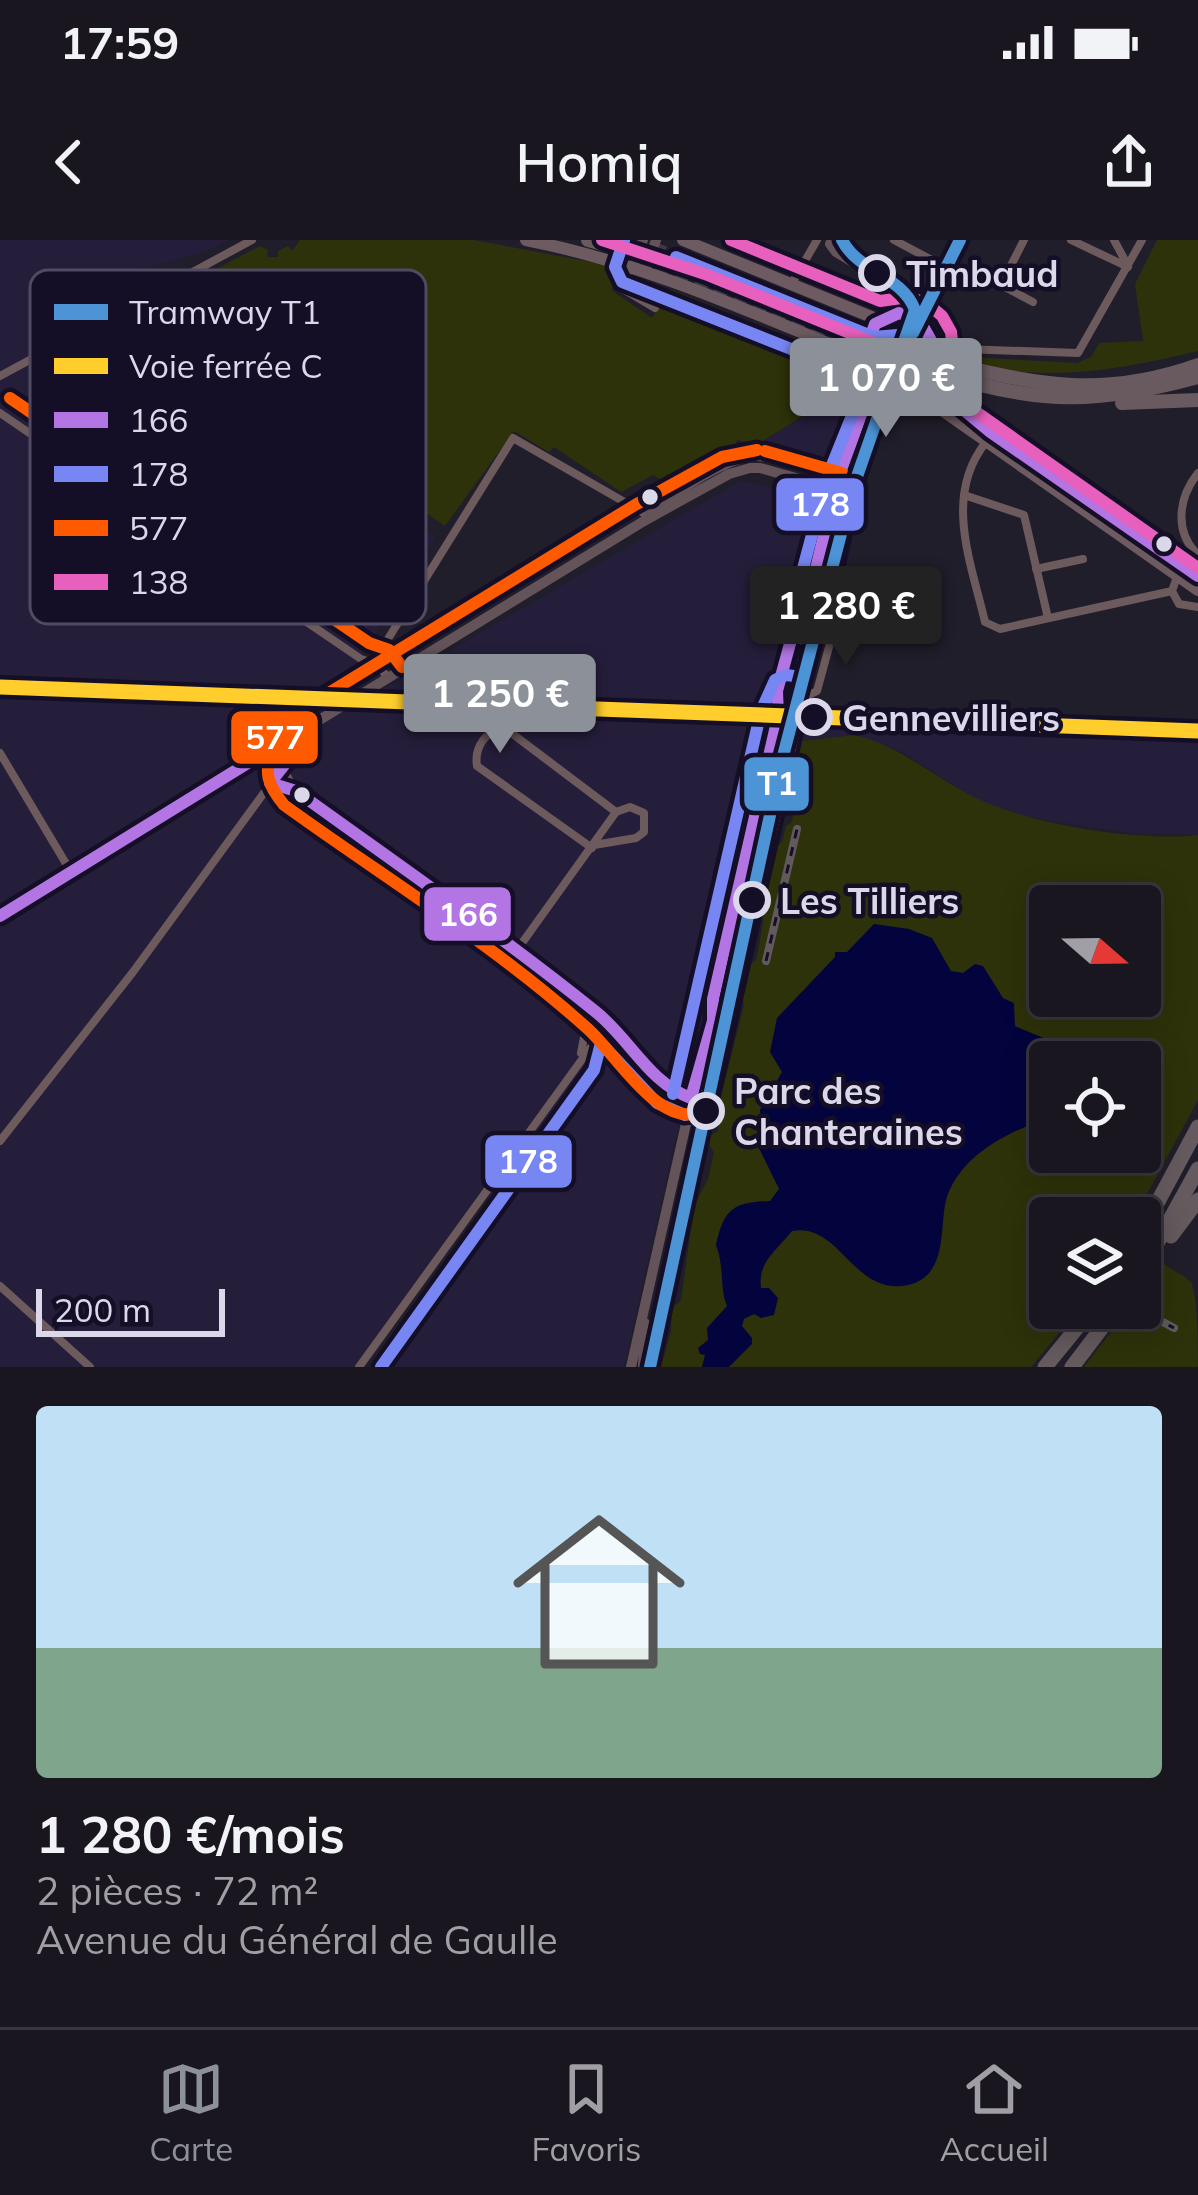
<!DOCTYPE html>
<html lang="fr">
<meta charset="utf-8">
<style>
body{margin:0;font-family:Mulish,sans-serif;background:#26232d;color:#f1f3f6;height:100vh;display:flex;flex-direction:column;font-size:45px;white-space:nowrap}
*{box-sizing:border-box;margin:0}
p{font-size:39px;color:#9f9fa5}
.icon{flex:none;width:66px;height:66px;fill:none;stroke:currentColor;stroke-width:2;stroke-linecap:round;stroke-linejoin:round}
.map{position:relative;height:1127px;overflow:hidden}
.details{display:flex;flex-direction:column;background:#191620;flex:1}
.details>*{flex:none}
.needle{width:78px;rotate:110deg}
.tools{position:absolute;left:1029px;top:645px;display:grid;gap:24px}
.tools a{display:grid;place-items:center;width:132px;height:132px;border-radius:12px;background:#191620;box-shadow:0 6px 30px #0003,0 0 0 3px #37353e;font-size:60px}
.scale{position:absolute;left:36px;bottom:30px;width:189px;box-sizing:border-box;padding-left:12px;border:6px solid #dbd8ea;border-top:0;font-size:33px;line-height:42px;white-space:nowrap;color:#dbd8ea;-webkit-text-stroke:9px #150e27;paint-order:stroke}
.price{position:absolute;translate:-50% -102px;padding:0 27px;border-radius:12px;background:#8c9099;color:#fff;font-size:39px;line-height:78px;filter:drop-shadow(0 3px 6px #0008)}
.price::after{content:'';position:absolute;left:50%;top:72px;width:36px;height:27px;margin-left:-18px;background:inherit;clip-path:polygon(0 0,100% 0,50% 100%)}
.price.active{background:#222;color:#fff}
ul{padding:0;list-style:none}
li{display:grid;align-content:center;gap:24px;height:636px;padding:0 36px}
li+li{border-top:3px solid #37353e}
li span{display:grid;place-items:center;height:372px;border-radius:12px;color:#555}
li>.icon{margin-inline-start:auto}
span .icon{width:216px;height:216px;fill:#fffc;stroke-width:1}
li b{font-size:51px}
.status{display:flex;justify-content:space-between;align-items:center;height:84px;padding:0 60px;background:#191620;direction:ltr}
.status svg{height:33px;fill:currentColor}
header{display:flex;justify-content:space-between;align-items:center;height:156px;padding:0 36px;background:#191620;font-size:54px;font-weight:600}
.tab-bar{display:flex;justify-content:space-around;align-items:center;height:168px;border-top:3px solid #37353e;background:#191620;font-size:33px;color:#9f9fa5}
.tab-bar a{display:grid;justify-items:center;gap:6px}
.tab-bar .active{color:#8c9099}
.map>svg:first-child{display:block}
.built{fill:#251e3b}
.green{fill:#2e320a;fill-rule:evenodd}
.water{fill:#03043d}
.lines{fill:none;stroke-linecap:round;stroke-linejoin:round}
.trunk-tunnel{stroke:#3d3a48;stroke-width:14;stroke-dasharray:14 7;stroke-linecap:butt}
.minor{stroke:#6d5a5c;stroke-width:8}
.secondary{stroke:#645459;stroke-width:10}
.primary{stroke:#6d5b61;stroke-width:12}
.trunk{stroke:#695a60;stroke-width:14}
.motorway{stroke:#655a5e;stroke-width:15}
.rail-casing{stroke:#62595e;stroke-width:8}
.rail{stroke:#150e27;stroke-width:3;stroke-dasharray:9;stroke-linecap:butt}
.bus-1-casing{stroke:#150e27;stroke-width:21}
.bus-2-casing{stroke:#150e27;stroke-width:21}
.bus-3-casing{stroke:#150e27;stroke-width:21}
.bus-4-casing{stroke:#150e27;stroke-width:21}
.bus-1{stroke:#b375e3;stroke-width:12}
.bus-2{stroke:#7886f3;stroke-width:12}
.bus-3{stroke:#ff5a00;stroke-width:12}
.bus-4{stroke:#e760bd;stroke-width:12}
.rail-1-casing{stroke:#150e27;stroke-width:24}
.rail-1{stroke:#ffcd2c;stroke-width:15}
.tram-1-casing{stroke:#150e27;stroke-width:21}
.tram-1{stroke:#4c94d6;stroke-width:12}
.stop-dot{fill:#150e27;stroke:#dbd8ea;stroke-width:6}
.bus-dot{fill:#dbd8ea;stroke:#150e27;stroke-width:4.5}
.labels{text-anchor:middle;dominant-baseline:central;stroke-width:9;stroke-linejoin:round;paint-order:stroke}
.stop-label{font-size:36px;font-weight:bold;fill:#dbd8ea;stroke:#150e27;text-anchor:start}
.key{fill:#150e27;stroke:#504b62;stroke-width:3}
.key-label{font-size:33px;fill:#dbd8ea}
.line-badge{stroke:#150e27;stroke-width:4.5}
.badge-label{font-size:33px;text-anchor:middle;font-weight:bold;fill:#fff}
</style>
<div class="status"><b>17:59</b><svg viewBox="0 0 49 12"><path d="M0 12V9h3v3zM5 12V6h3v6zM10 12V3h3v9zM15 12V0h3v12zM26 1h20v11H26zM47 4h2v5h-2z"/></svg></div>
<header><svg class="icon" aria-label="back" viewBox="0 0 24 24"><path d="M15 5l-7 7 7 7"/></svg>Homiq<svg class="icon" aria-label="share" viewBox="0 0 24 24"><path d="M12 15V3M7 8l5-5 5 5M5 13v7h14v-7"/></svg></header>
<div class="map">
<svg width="1198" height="1127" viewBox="0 0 1198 1127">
<rect width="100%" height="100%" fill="#211e2b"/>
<g class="built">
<path d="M0,0h229l-25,12 -101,28 27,40 305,217 -81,130 3,11h-21l-6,26 42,1 10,-15 359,-209 62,14 12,11 3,9 -55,188 10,2 -149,662h-246l7,-10 -4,-4 109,-153 -10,-8 -116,175h-364z"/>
<path d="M842,119l11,4 11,17 -30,81 -76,-17 45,-28 -3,-6 29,-19z"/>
<path d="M812,466l386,14v115l-65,-2 -120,-18 -41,-18 -71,-46 -47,-16 -52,6z"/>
</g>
<g class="green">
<path d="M300,0h174l128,24 17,13 -8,13 41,28 18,-29 172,70 -13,32 -28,19 2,6 -45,28 -21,-4 -3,10 -61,36 -20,-11 -32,17 -67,-45 -5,5 -35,-21 -69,95 -283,-196 -21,-21 119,-63 8,4 -1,7h11v-6l10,-5 4,5z"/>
<path d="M1157,0h41v111c-84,20 -166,35 -249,5l128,7 14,-6 8,-14 44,-2 -8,-57z"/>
<circle cx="900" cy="108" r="27"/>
<path d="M855,495c44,11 75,39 115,60 55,29 166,47 228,40v265l-64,118h-84v90h30l-49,59h-370l10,-36 1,-24 9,-6 13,-95 14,-27 6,-26 -5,-9 2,-9 7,-4 2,-10 -4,-5 28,-111 -3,-10 6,-29 9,-6c9,-40 10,-75 19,-113l7,-5 4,-16 6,-4 9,-50 -5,-11 3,-14 3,-6zM1050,666h90v90h-90zM1050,822h90v90h-90z"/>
<path d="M765,563l14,3 -57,244 -8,-2 6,-47z"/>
<path d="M1160,1020c9,10 22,13 31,22 7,17 7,62 7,85h-114l33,-43 -21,-16h44v-28l7,2z"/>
</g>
<path class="water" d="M874,684l35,5 23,9 19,33 12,2 12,-9 8,2 20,32 11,5 1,23 50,21 14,15h-29v56c-39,12 -86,35 -102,76 -11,27 5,86 -46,92 -50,5 -63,-63 -110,-55 -17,21 -34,31 -31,57h8l9,10 -4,17 -13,3 -7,-4 -10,5 -2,7 10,12v6l-23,23h-27l3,-12 -5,-1 -2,-6 10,-8 -1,-12 20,-22c-8,-20 -2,-37 -11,-61 8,-37 18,-43 54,-44l9,-12 -21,-43 5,-6 -3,-30 22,-38 -12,-20 7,-34 58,-61v-5h12z"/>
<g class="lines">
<g class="trunk-tunnel">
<path d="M632,0l262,107 52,15"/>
<path d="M618,8l268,109 56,17"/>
</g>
<g class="minor">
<path d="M894,0l49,26"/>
<path d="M1024,0l-23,45 32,17"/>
<path d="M1071,0l57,27"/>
<path d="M1114,0l14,26"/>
<path d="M630,30l-12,16 37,22"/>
<path d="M791,45l26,-45"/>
<path d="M935,108l143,5 64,-113"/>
<path d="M0,136l252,-136"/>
<path d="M0,173l361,246 17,6 10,13"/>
<path d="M986,202c-43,54 -15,120 -1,180l15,7 172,-38"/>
<path d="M1198,233c-20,25 -24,59 0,82"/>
<path d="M964,255l60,20 24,103"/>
<path d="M1198,316l-20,18 -6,17 7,13 19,3"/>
<path d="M1036,329l47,-10"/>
<path d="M373,423l140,-225 134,77"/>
<path d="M807,456l10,-5 15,-55 -6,-8"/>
<path d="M275,507c9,14 9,29 20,43"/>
<path d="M0,513l71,119"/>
<path d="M270,543l26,8 221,159 85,67 67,73 22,8"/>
<path d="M592,608l-115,-82c-3,-18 9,-38 29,-37l110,83"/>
<path d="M517,710l99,-138 14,-5 14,6v19l-8,6 -42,7"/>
<path d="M577,758l9,29 -5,26"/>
<path d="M0,901l133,-169 155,-212 2,-23"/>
<path d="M0,1046l90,81"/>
<path d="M359,1127l240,-331 4,-14"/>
</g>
<g class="secondary">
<path d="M832,0l-2,4 6,8 56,34 4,28"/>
<path d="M633,28l10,-28"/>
<path d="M645,32l11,-32"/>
<path d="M917,78l40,-78"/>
<path d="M865,170l11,-36"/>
<path d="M649,274c24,-20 77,-58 108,-58 26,0 57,17 83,23"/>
<path d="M829,277l5,-28 14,-34"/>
<path d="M778,473c-3,-38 13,-80 29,-114"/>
<path d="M0,676l644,-395 85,-47 21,-6h10l82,23"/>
<path d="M631,1127l147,-650 12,-32 55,-205 40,-99"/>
<path d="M643,1127l2,-44"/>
</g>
<g class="primary">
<path d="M526,0c118,23 229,74 340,119"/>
<path d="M683,0l196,80"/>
<circle cx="900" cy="109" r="35"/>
<path d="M923,136l66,55 209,145"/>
<path d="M905,144l293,206"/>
</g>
<g class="trunk">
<path d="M588,0l30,8"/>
<path d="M946,122c92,24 159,36 252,3"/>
<path d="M942,134c98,31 157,30 256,3"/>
<path d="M1122,163l76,-3"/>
</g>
<g class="motorway">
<path d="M1140,995l58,-108"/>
<path d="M1171,996l27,-36"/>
<path d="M1140,1034l58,-105"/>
<path d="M1045,1127l48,-59"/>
<path d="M1072,1127l38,-50"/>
</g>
<defs>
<g id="rail">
<path d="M766,721l31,-132"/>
<path d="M1137,1068l37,20"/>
</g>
</defs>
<use href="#rail" class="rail-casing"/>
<use href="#rail" class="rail"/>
<defs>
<g id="bus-1">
<path d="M290,497l-2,23 -18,23 26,8c101,73 203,143 300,221 34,27 53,71 95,86"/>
<path d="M0,676l290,-179"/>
<path d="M691,858l22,-77v-22l65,-282 -1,-26 17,-62 22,-60 22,-91 38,-104 -10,-25 9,-25 24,-11 21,8 14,25 -11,30 66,55 209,145"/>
</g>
<g id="bus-2">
<path d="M624,0l-9,27 7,15 232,92 -5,30"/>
<path d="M795,480l8,-58 21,-57"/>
<path d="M673,854l88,-383 14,-31 11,-5 16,2 9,-34 -16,-8 -6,-14 39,-146 42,-104 11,-8 30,-2 4,-14 -6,-13 -35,3 -198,-80"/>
<path d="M381,1127l213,-297 7,-27 56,60 28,12"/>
</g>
<g id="bus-3">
<path d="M10,158l359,245 20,7 13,17"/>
<path d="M757,210l-35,7 -87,48 -352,216c-10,10 -7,15 -11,28 -8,24 -5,35 12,56 101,73 211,140 304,224 28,25 69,97 112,84l9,-11 87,-381 1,-35 36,-111 19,-84 -2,-10 -8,-8 -77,-22"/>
</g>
<g id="bus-4">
<path d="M602,0l103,34 169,69 17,19 24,7 283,199"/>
<path d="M731,0l149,61 29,-4 19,7 14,12 9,16 2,18 -6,22 19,16"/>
</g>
</defs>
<use href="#bus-1" class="bus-1-casing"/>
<use href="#bus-2" class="bus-2-casing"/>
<use href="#bus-3" class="bus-3-casing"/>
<use href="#bus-4" class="bus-4-casing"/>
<use href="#bus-1" class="bus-1"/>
<use href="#bus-2" class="bus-2"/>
<use href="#bus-3" class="bus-3"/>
<use href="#bus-4" class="bus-4"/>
<defs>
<path id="rail-1" d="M0,447l1198,44"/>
</defs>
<use href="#rail-1" class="rail-1-casing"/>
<use href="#rail-1" class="rail-1"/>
<defs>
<g id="tram-1">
<path d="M913,93l47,-93"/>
<path d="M650,1127l132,-607 71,-272 62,-178c-13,-35 -56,-37 -73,-70"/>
</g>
</defs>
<use href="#tram-1" class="tram-1-casing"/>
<use href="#tram-1" class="tram-1"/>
</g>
<g class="stop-dot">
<circle cx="877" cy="33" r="16"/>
<circle cx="814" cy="477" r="16"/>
<circle cx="752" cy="660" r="16"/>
<circle cx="706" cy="871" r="16"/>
</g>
<g class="bus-dot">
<circle cx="650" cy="257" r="10"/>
<circle cx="1164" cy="304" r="10"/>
<circle cx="302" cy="555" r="10"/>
</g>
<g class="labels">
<g class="stop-label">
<text x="906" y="33">Timbaud</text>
<text x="842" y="477">Gennevilliers</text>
<text x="780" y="660">Les Tilliers</text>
<text x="734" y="850">Parc des<tspan x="734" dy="41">Chanteraines</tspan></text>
</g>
</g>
<rect x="30" y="30" width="396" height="354" rx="18" class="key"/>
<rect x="54" y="64" width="54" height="16" fill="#4c94d6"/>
<rect x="54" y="118" width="54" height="16" fill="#ffcd2c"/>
<rect x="54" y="172" width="54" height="16" fill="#b375e3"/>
<rect x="54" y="226" width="54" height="16" fill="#7886f3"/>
<rect x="54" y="280" width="54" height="16" fill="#ff5a00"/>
<rect x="54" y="334" width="54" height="16" fill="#e760bd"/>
<g class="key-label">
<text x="129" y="84">Tramway T1</text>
<text x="129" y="138">Voie ferrée C</text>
<text x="129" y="192">166</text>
<text x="129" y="246">178</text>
<text x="129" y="300">577</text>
<text x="129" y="354">138</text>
</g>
<g class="line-badge">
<rect x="774" y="236" width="92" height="57" rx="12" fill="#7886f3"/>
<rect x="229" y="469" width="91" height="57" rx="12" fill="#ff5a00"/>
<rect x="742" y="515" width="69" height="58" rx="12" fill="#4c94d6"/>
<rect x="422" y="645" width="91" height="58" rx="12" fill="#b375e3"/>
<rect x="483" y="893" width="91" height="57" rx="12" fill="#7886f3"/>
</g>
<g class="badge-label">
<text x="820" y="276">178</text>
<text x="275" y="509">577</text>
<text x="777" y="555">T1</text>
<text x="468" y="686">166</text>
<text x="528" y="933">178</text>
</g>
</svg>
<div class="tools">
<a><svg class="needle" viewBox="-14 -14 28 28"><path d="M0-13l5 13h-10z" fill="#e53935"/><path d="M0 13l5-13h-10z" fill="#9f9fa5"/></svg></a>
<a><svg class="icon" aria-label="locate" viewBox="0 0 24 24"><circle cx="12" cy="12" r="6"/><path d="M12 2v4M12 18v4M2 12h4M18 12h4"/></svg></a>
<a><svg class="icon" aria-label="layers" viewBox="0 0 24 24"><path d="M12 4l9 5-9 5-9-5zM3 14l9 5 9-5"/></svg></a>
</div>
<div class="scale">200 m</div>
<b class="price" style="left:886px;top:200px">1 070 €</b>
<b class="price active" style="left:846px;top:428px">1 280 €</b>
<b class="price" style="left:500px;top:516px">1 250 €</b>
</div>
<section class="details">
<ul>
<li><span style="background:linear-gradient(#bfe0f5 65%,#7fa58c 0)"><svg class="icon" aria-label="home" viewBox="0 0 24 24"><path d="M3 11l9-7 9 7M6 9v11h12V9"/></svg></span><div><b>1 280 €/mois</b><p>2 pièces · 72 m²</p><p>Avenue du Général de Gaulle</p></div></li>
</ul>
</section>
<nav class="tab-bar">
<a class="active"><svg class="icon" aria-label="map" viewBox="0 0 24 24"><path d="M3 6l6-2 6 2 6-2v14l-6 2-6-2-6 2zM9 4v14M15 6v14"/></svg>Carte</a>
<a><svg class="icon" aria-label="saved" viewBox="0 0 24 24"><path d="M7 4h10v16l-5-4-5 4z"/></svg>Favoris</a>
<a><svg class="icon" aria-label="home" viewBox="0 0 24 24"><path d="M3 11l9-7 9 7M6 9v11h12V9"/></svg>Accueil</a>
</nav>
